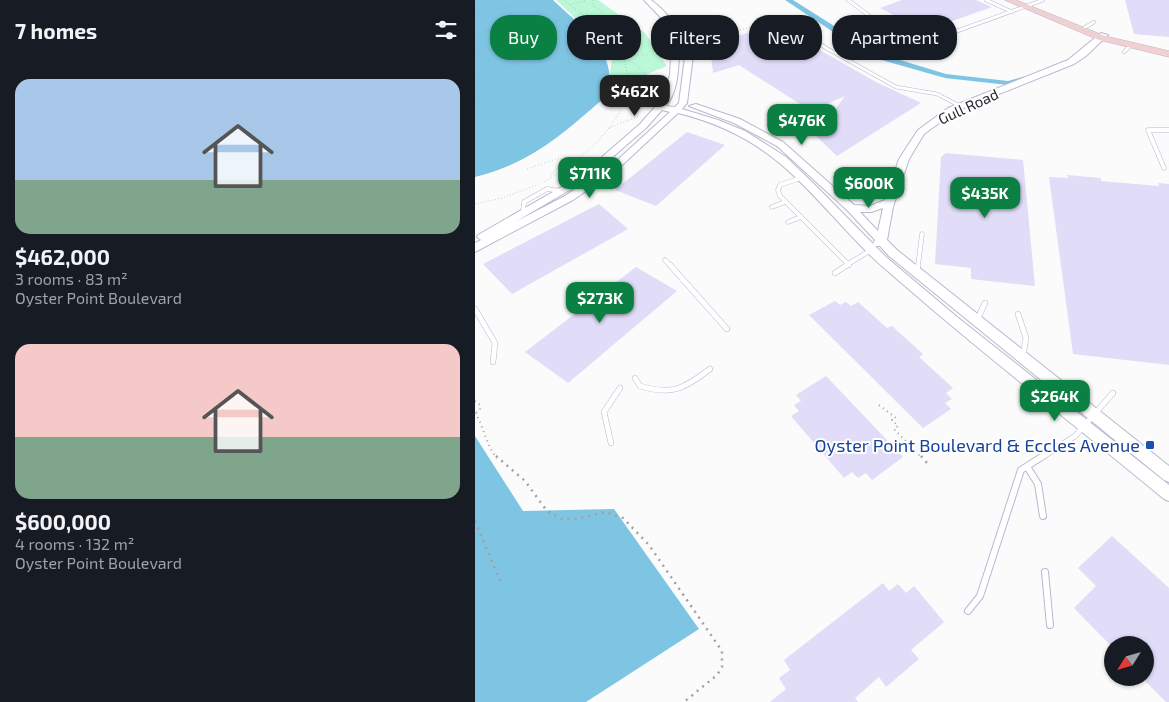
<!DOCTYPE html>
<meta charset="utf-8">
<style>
body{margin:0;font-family:"Exo 2",sans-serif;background:#20242c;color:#f1f3f6;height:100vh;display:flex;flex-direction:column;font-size:19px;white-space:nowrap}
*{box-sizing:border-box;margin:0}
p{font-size:16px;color:#9ea1a6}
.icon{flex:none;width:28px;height:28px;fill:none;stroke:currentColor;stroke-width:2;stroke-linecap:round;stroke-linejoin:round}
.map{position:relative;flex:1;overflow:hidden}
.panel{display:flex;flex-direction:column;background:#171b24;width:475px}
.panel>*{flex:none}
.guide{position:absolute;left:15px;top:15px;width:475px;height:45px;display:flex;gap:10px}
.needle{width:32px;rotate:233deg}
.tools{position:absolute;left:629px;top:636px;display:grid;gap:10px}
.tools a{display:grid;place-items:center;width:50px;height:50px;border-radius:50%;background:#171b24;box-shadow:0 1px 4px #0004;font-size:25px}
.price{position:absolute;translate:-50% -42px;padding:0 11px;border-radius:10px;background:#0b8043;color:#fff;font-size:16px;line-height:32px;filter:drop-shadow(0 1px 2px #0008)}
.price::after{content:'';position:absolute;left:50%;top:30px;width:15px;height:11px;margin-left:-8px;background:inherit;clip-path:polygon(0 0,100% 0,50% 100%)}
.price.active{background:#222;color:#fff}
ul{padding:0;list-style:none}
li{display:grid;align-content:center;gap:10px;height:265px;padding:0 15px}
li span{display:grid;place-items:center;height:155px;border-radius:15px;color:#555}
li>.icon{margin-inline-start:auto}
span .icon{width:90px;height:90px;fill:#fffc;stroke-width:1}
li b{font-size:21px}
h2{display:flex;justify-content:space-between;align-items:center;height:60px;padding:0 15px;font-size:21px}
.chip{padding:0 18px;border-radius:20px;background:#171b24;box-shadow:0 1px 4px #0004;font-size:18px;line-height:45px}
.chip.active{background:#0b8043;color:#fff}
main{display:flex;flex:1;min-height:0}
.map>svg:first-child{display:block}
.green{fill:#baf8d8}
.water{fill:#7ec5e3}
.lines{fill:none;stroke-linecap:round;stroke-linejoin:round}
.canal{fill:#7ec5e3;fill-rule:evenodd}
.building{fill:#e1dcf7}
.service-far3-casing{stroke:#bbb7d1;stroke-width:4}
.service-far2-casing{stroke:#bbb7d1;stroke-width:5}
.service-far1-casing{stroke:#bbb7d1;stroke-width:6}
.service-casing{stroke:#bbb7d1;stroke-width:8}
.tertiary-casing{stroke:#bbb7d1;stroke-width:2}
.secondary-casing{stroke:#bbb7d1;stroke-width:1}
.path-far2{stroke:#a1a0a5;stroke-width:1;stroke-dasharray:0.5 2.5;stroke-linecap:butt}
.path-far1{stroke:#a1a0a5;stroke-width:2;stroke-dasharray:1 4;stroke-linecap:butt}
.path{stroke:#a1a0a5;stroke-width:2.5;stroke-dasharray:2 5;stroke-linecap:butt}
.service-far3{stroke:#fff;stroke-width:3}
.service-far2{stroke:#fff;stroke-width:4}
.service-far1{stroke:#fff;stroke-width:5}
.service{stroke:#fff;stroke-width:6}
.tertiary{fill:#fff;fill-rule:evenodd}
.secondary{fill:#f0d0d0;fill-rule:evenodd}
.transit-dot{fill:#1a4fb4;stroke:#fff;stroke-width:2}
.labels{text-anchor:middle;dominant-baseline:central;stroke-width:4;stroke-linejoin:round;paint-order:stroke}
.far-street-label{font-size:15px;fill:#292731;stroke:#fff}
.transit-label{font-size:18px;fill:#164399;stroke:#fff;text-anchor:end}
</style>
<main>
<section class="panel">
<h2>7 homes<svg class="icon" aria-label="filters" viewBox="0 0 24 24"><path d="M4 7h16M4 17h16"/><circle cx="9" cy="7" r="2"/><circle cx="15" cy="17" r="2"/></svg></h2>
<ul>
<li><span style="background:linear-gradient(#a9c7e8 65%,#7fa58c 0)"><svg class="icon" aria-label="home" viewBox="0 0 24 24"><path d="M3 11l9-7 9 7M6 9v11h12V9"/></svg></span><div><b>$462,000</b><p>3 rooms · 83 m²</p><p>Oyster Point Boulevard</p></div></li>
<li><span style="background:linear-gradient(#f6c9c9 60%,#7fa58c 0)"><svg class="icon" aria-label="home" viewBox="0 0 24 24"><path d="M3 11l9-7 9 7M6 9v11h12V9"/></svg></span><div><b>$600,000</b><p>4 rooms · 132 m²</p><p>Oyster Point Boulevard</p></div></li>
</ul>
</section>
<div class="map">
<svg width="694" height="702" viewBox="0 0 694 702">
<rect width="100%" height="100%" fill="#fbfbfb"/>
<path class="green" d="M81,0h42l47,33 22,33 -59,24 4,-33 -8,-12z"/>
<g class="water">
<path d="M0,0h78c26,25 71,56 52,97 -42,37 -74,66 -130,80z"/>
<path d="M0,436l48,75 91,-2 85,120 -113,73h-111z"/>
</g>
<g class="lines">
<path class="canal" d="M310,0h8l84,53 69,21 62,7 18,-5 4,2 -22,7 -63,-7 -74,-21z"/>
</g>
<g class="building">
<path d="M427,0h74l16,7 -68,24 -44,-23z"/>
<path d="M650,0h44v37l-35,-3z"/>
<path d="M307,23l36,26 58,33 45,21 -84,53 -25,-24 10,-5 23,-31 -34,15 -72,-46 -26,8 -3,-26 23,-7 -3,-2z"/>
<path d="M212,132l38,13 -69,61 -41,-16z"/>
<path d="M471,153l77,7 12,126 -64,-7v-11l-36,-4 6,-107z"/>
<path d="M592,175l34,3v3l58,5 -1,-3 11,1v181l-96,-11 -24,-177 19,1z"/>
<path d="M124,204l29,25 -116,65 -29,-30z"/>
<path d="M161,267l41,24 -109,92 -43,-31z"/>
<path d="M360,301l5,4 6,-3 5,4 7,-4 29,26 5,-2 31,28 -4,3 34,31 -7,5 6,6 -7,4 6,6 -28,19 -114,-113z"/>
<path d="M351,376l77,81 -31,23 -6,-7 -8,5 -6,-6 -8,6 -53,-62 8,-5 -5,-6 7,-4 -5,-6z"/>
<path d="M637,536l57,52v114h-3l-21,-21v-36h-35l-36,-37 22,-22 -18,-18z"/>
<path d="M408,583l6,8 9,-7 8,9 8,-7 30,36 -33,28 8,9 -33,28 -7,-10 -24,21 3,4h-88l16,-13 -7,-11 11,-8 -6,-10z"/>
</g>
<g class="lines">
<defs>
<g id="service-far3">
<path d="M373,0l34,25 39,19 122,-44"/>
<path d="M511,0l26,12"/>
<path d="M314,23l37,25 70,39 41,7 23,12"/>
<path d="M609,28l10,-6"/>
<path d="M207,50l20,-2"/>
<path d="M649,52l6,-6"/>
</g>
<g id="service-far2">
<path d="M689,168l-16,-38h21"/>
<path d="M326,178l-21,7 -2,5 2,6 69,69"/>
<path d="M297,207l13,-5"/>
<path d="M48,212l1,-10 23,-13 14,2"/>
<path d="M313,222l13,-5"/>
<path d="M190,260l6,6"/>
<path d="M370,266l26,-16"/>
<path d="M443,266l4,-32"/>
</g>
<g id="service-far1">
<path d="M195,265l57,64"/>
<path d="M442,272l1,-7"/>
<path d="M360,273l12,-8"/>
<path d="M0,309l20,34 -2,19"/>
<path d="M543,314l8,24 -3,18"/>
<path d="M502,320l8,-17"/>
<path d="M160,378l5,8c32,10 45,2 70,-17"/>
<path d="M136,443l-7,-31 16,-24"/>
<path d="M566,458l34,-22 38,-43"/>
</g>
<g id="service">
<path d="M553,468l10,16 5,32"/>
<path d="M570,572l5,53"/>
<path d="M493,611l12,-15 41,-126 22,-14"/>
</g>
<g id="tertiary">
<path d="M169,0h7c11,8 20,18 26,30 6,10 8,18 16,26l-6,47 -5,6 36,11 27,11 41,26 29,28 71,72 71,60 212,168v16l-5,-2c-84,-70 -170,-136 -252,-207 -17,-15 -35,-29 -51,-46 -61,-63 -91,-110 -183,-133l-59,55 -46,32 -98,52v-9l6,-3 -4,-3 1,-2 101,-58 61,-53 22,-25 8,-24 1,-19 7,-6 -12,-27zM207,55l3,2 -6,46 -4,4 -9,-1c11,-13 12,-33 13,-49zM187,110l8,2 -57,52 -48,32 -50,26 70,-41 61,-53z"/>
<path d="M626,33l7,2 -22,21 -12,8 -120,48 -30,22 -15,25 -16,48 -6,33 10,10 272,216v16l-5,-2 -275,-224 -9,-10h-6l-1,-3 2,-3 -28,-30 -70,-64 -43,-23 -45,-17 7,-2 44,15 43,23 71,63 16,1 15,-6 14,-41 19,-29 30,-22 120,-48zM408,208l-5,23 -18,-19h11z"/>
</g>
<path id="secondary" d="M530,0h11l89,36 64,15v6l-70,-17z"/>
</defs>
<use href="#service-far3" class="service-far3-casing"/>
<use href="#service-far2" class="service-far2-casing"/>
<use href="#service-far1" class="service-far1-casing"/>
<use href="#service" class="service-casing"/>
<use href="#tertiary" class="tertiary-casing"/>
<use href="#secondary" class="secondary-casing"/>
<g class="path-far2">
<path d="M118,0v6l8,4 4,8"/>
<path d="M95,5l17,-5"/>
<path d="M0,15l47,-12 -3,-3"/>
<path d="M117,24l14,-6 14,2 6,7 -10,8"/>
<path d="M0,34l61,-16 7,7 29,-8"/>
<path d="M130,36l11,-1 17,7"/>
<path d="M215,37l93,-14"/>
<path d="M140,46l24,-5"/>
<path d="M0,54l76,-21 -8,-8"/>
<path d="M148,55h26"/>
<path d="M147,56c19,11 35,23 28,47"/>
<path d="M0,75l92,-27 1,7"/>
<path d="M0,98l95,-30 -2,-12 47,-9"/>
<path d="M134,128l30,-12"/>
<path d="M52,169l32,-11 4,3 -14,16"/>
<path d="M69,182c43,-26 111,-79 72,-136 -13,-18 -35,-31 -52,-46"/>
<path d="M0,204l27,-6 35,-13"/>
</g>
<g class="path-far1">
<path d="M0,401l5,4v5l-4,3"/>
<path d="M404,405l17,13 -4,2 6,6 -4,3 28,29"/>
<path d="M0,413c10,15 10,31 22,45"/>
</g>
<g class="path">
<path d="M21,456l29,25 22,30 15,8h14l29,-7 18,6 26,27 73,106v16l-5,8 -33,27"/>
<path d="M446,456l6,7"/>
<path d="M0,521l26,62"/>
</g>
<use href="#service-far3" class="service-far3"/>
<use href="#service-far2" class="service-far2"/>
<use href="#service-far1" class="service-far1"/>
<use href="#service" class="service"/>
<use href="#tertiary" class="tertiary"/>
<use href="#secondary" class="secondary"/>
</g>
<rect class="transit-dot" x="670" y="440" width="10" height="10" rx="2.5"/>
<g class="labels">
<g class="far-street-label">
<text transform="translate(493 106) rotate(-25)">Gull Road</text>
</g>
<g class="transit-label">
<text x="665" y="445">Oyster Point Boulevard &amp; Eccles Avenue</text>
</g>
</g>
</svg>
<div class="tools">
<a><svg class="needle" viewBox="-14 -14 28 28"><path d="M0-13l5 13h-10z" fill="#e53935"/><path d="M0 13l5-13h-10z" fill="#9ea1a6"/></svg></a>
</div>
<b class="price active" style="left:160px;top:117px">$462K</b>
<b class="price" style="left:327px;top:146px">$476K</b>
<b class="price" style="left:115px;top:199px">$711K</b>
<b class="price" style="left:394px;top:209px">$600K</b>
<b class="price" style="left:510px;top:219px">$435K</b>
<b class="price" style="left:125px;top:324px">$273K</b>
<b class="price" style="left:580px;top:422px">$264K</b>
<div class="guide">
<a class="chip active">Buy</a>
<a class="chip">Rent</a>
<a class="chip">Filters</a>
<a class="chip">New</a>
<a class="chip">Apartment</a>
</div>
</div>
</main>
